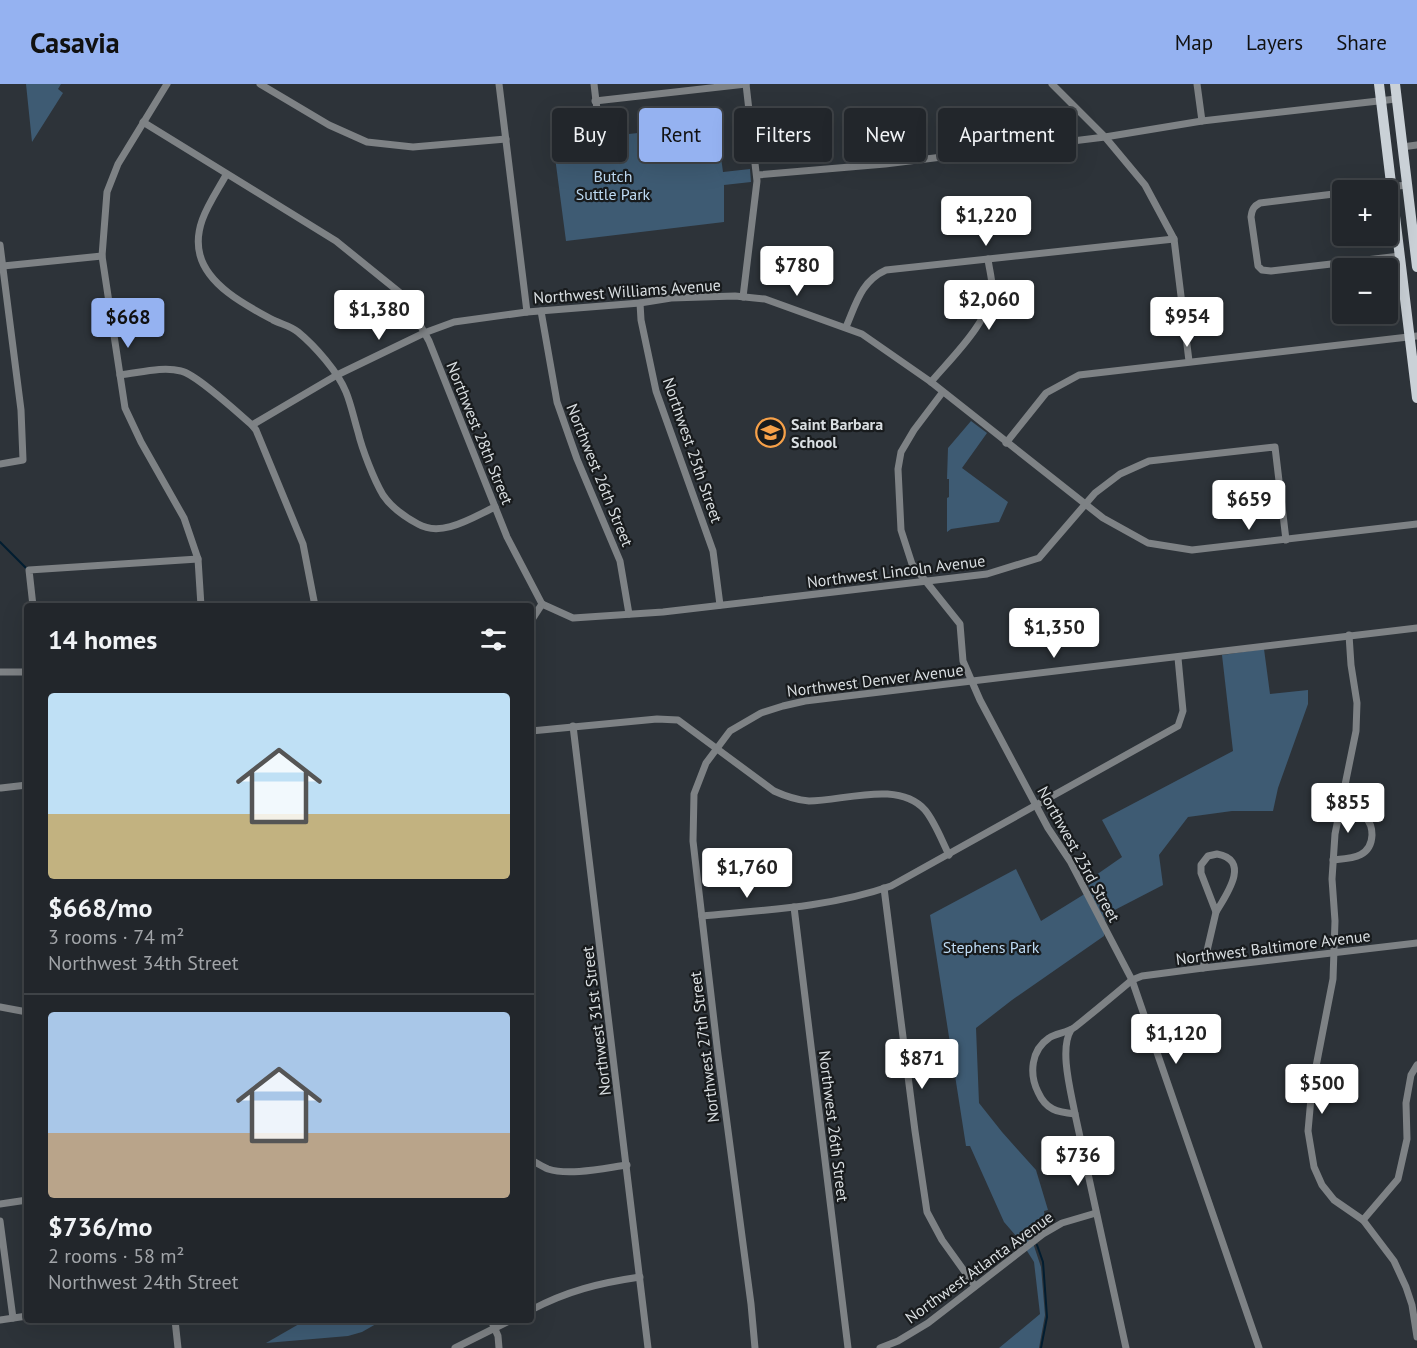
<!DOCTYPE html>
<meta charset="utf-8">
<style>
body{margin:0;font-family:"PT Sans",sans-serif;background:#2e3237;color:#f1f3f6;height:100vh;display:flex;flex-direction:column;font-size:22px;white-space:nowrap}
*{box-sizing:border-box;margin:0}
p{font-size:20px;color:#a2a5a9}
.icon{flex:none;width:33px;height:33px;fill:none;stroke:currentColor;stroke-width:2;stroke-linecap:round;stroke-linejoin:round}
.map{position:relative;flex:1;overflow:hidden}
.details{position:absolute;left:24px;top:519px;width:510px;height:720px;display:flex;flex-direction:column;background:#22262b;border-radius:6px;box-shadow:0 6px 24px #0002,0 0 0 2px #3f4347}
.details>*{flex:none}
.guide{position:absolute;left:552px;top:24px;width:570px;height:54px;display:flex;gap:12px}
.buttons{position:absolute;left:1332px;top:96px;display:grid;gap:12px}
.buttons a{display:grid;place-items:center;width:66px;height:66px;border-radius:6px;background:#22262b;box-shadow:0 6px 24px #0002,0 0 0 2px #3f4347;font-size:30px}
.price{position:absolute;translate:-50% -51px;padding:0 14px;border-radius:6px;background:#fff;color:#222;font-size:20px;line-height:39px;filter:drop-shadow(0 2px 3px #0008)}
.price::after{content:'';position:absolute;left:50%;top:36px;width:18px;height:14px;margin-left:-9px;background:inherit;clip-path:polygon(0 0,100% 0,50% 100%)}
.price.current{background:#95b2f1;color:#111}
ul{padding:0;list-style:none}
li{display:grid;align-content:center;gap:12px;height:318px;padding:0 24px}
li+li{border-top:2px solid #3f4347}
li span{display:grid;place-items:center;height:186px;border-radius:6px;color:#555}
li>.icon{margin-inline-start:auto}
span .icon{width:108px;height:108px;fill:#fffc;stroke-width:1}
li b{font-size:26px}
h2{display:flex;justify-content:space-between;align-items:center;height:72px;padding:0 24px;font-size:26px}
.pill{padding:0 21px;border-radius:6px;background:#22262b;box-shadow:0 6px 24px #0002,0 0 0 2px #3f4347;font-size:21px;line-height:54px}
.pill.current{background:#95b2f1;color:#111}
header{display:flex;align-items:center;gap:36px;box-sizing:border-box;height:84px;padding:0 30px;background:#95b2f1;color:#111}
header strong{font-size:28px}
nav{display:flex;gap:33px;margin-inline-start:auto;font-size:21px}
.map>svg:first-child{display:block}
.green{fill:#3e5b73}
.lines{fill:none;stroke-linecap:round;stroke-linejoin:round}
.stream{stroke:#021d30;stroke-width:2}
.street{stroke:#7e8285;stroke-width:7}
.primary{stroke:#cad1d7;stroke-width:10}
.labels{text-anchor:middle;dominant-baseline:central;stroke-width:4.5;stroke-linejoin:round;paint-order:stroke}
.park-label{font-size:16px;fill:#bedbf4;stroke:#181b1d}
.street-label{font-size:16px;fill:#d9dee1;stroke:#181b1d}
.poi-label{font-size:16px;font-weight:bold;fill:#d9dee1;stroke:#181b1d;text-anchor:start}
</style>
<header>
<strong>Casavia</strong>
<nav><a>Map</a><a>Layers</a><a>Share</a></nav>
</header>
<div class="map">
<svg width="1417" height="1264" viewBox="0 0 1417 1264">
<rect width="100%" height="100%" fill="#2d3339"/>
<g class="green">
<path d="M26,0h35l-3,5 5,4 -31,49z"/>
<path d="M638,49l2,8 78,-6 5,37 27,-3 1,13 -27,3v37l-158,19 -13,-99z"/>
<path d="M971,337l16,12 -25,35 46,34 -9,20 -48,7 -4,3v-34l2,-1v-18h-2l1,-31z"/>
<path d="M1264,565l6,45 38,-4v14l-30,84 -5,23h-41l-44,6 -29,38 4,30 -58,30 -1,21 -92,64 -36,28 3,75 23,29 34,38 12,40 -4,1 2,15 -15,11 10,30 4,48 -6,33h-40l41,-34 -6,-52 -12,-19 -18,-21 -34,-76h-4l-36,-231 86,-46 25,52 50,-31 -5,-8 36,-25 -20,-37 131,-69 -11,-96z"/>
<path d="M306,1236h77l-21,12 -14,4 -82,7z"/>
</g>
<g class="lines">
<g class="stream">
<path d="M0,458l27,27"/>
<path d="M1037,1161l6,17 4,55 -6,31"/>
</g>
<g class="street">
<path d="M167,0l-49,80 -11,28 -5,64 23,152 16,34 43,76 14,41 3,47"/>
<path d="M260,0l69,41 38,17 46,5 93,-8"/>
<path d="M499,0l28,228"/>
<path d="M594,0l6,51"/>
<path d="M1052,0l53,53 40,48 29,54 15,122"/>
<path d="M1197,0l5,37"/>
<path d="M595,17l151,-17"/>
<path d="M143,38l193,119 68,55 25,45 78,196 35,67"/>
<path d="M1402,63l15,-2"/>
<path d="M226,91c-13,24 -34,50 -26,80 8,31 47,51 73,65 8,4 18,6 25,12 17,14 40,40 48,60 5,12 8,27 12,40 4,17 16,48 25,63 8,12 22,22 35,29 24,14 55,-7 77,-17"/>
<path d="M757,91l128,-11 220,-27 97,-16 194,-22"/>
<path d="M1362,106l45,-5"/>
<path d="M1342,109l-82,10c-6,3 -8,6 -9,14l7,49 4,4 9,1 129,-15"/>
<path d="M0,161l21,165 2,50 -23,4"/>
<path d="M3,182l99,-10"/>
<path d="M743,213l14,-116 -11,-97"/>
<path d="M640,219l1,17 15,71 57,160 7,54"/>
<path d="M541,227l16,91 20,57 43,102 9,53"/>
<path d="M846,243c10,-23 15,-46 40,-57l288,-31"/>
<path d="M120,291c19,-2 42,-9 61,-4 15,3 57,42 71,54l4,5 47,114 12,62"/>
<path d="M931,298c21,-25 60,-61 61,-95 0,-9 -3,-19 -4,-28"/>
<path d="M942,309l-28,37 -13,22 -3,17 3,61 11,34 48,60 3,37 17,39 68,128 22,33 62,119 127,368"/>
<path d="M252,341l85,-50 87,-42 30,-11 73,-10 113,-9 31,-5 64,-2 30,3 97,35 69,48 172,136 45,25 44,7 225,-26"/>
<path d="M1006,359l40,-50 33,-18 338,-39"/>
<path d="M542,520l31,14 90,-6 324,-38 52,-16 56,-65 25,-19 29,-13 126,-14 11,93"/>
<path d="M33,522l-4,-36 169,-11"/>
<path d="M531,537l11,-17"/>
<path d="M1349,551l2,30 6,38 -1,28 -21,103 -3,45 3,42 -2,58 -21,108 -4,44 6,36 8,18 12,15 29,20 31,41 12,26 6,18 5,32"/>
<path d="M0,588h27"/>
<path d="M573,642l75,622"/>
<path d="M531,647l126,-12 21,1 96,71c11,5 22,9 35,10 35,0 89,-21 116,9 10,12 17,31 24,45"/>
<path d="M1,704l26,-3"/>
<path d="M1217,770c34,6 10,40 -1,58l-15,-39v-8l7,-9z"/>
<path d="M1333,776c18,-2 38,-2 39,-25 0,-6 -1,-12 -6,-17 -7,-6 -17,-9 -25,-13"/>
<path d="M884,804l31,243 12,81 15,28 33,46"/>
<path d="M794,823l54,441"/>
<path d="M702,832c64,-6 129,-9 189,-30l287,-160 5,-15 -5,-53"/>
<path d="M1203,884l13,-56"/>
<path d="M0,923l27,5"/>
<path d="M1071,946c-12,19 0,62 4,84l51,234"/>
<path d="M1075,1030c-18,-2 -29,-4 -37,-22 -9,-18 -7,-42 11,-54 7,-5 18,-5 26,-11 19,-15 38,-31 57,-47l10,-4 61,-8 214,-25"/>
<path d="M531,1076c6,3 12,7 17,9 21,7 57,-1 79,-4"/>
<path d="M0,1120l27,-4"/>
<path d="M1363,1136l35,-41 9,-40 -1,-36 5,-28 6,-10"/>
<path d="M0,1137l13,97"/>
<path d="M531,1226c36,-19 68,-27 109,-33"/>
<path d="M0,1236l27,-4"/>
<path d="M175,1236l3,28"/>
<path d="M491,1236l7,16 1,12"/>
<path d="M455,1264l56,-28"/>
<path d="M755,1264l-4,-44 -33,-249 -25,-214 1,-47 12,-31 24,-32 31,-18 22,-7 22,-5 612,-73"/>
<path d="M880,1264l18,-7 30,-18 115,-89 19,-11 34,-10"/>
</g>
<g class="primary">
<path d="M1379,0l38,314"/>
<path d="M1395,0l22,183"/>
</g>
</g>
<defs>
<symbol id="school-ring" viewBox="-11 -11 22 22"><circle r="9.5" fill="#181b1d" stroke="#f7a149" stroke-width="1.5"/><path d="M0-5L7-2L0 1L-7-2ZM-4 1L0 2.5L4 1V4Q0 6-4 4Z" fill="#f7a149"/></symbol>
</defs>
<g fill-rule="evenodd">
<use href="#school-ring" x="754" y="332" width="33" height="33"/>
</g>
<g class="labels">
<g class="park-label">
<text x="613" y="92">Butch<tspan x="613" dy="18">Suttle Park</tspan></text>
<text x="991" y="863">Stephens Park</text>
</g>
<g class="street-label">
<text transform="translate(627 207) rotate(-4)">Northwest Williams Avenue</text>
<text transform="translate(480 349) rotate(68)">Northwest 28th Street</text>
<text transform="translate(693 366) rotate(71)">Northwest 25th Street</text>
<text transform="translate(600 391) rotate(68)">Northwest 26th Street</text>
<text transform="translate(896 487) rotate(-7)">Northwest Lincoln Avenue</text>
<text transform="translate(875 596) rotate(-7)">Northwest Denver Avenue</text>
<text transform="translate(1079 770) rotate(61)">Northwest 23rd Street</text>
<text transform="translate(1273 863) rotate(-7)">Northwest Baltimore Avenue</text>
<text transform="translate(596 937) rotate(-97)">Northwest 31st Street</text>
<text transform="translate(704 963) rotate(-97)">Northwest 27th Street</text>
<text transform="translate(834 1042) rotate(83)">Northwest 26th Street</text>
<text transform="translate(979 1183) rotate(-36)">Northwest Atlanta Avenue</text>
</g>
<g class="poi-label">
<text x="791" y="340">Saint Barbara<tspan x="791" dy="18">School</tspan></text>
</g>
</g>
</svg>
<div class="buttons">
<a>+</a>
<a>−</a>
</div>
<b class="price" style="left:986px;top:163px">$1,220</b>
<b class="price" style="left:797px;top:213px">$780</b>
<b class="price" style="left:989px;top:247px">$2,060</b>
<b class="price" style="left:379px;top:257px">$1,380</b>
<b class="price" style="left:1187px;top:264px">$954</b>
<b class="price current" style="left:128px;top:265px">$668</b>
<b class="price" style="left:1249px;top:447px">$659</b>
<b class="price" style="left:1054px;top:575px">$1,350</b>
<b class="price" style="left:1348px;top:750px">$855</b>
<b class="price" style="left:747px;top:815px">$1,760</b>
<b class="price" style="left:1176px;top:981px">$1,120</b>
<b class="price" style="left:922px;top:1006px">$871</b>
<b class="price" style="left:1322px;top:1031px">$500</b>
<b class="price" style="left:1078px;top:1103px">$736</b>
<div class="guide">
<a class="pill">Buy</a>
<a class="pill current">Rent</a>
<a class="pill">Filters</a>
<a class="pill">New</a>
<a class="pill">Apartment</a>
</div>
<section class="details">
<h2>14 homes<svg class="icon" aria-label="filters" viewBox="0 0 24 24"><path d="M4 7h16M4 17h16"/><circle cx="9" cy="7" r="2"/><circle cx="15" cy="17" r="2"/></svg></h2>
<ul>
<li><span style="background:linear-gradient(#bfe0f5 65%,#c2b280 0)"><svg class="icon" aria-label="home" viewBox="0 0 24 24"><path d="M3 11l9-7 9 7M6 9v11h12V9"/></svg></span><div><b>$668/mo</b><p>3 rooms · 74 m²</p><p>Northwest 34th Street</p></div></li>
<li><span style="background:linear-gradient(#a9c7e8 65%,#b9a48a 0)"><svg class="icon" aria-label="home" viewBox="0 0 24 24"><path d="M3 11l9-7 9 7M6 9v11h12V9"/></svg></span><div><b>$736/mo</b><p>2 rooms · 58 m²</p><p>Northwest 24th Street</p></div></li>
</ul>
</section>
</div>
